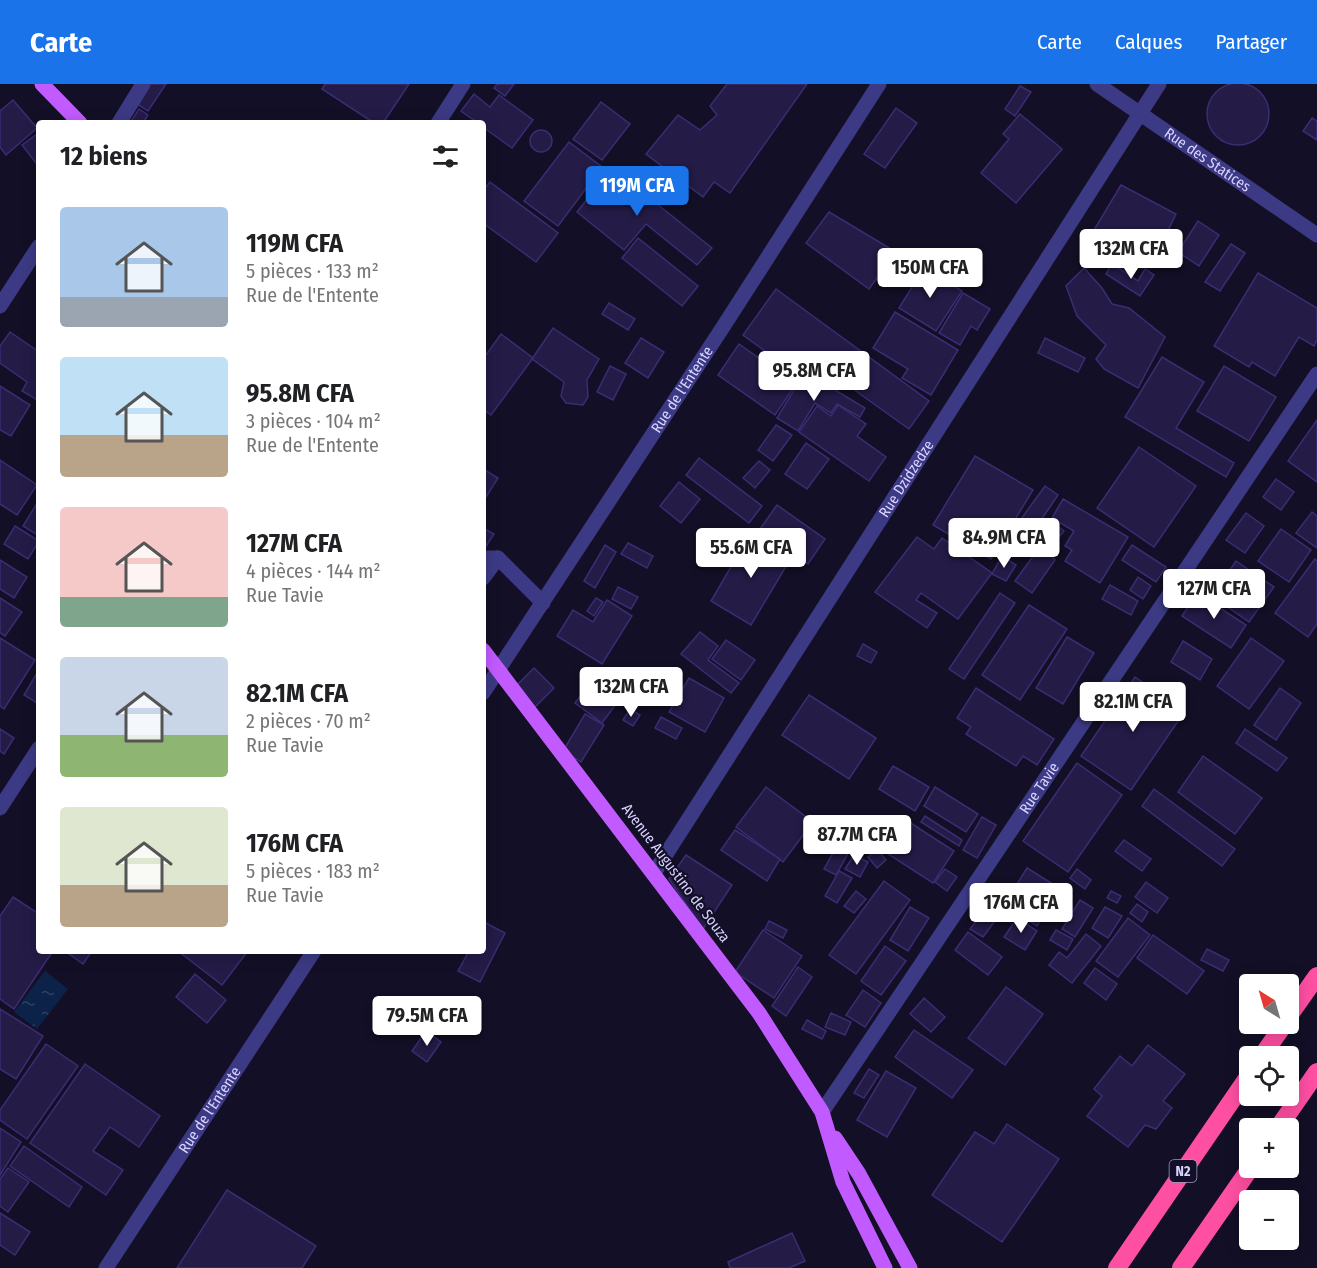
<!DOCTYPE html>
<html lang="fr">
<meta charset="utf-8">
<style>
body{margin:0;font-family:"Fira Sans Condensed",sans-serif;background:#f2f2f2;color:#202124;height:100vh;display:flex;flex-direction:column;font-size:22px;white-space:nowrap}
*{box-sizing:border-box;margin:0}
p{font-size:20px;color:#757577}
.icon{flex:none;width:33px;height:33px;fill:none;stroke:currentColor;stroke-width:2;stroke-linecap:round;stroke-linejoin:round}
.map{position:relative;flex:1;overflow:hidden}
.sheet{position:absolute;left:36px;top:36px;width:450px;height:834px;display:flex;flex-direction:column;background:#fff;border-radius:6px;box-shadow:0 3px 15px #0003}
.sheet>*{flex:none}
.needle{width:39px;rotate:323deg}
.fabs{position:absolute;left:1239px;top:890px;display:grid;gap:12px}
.fabs a{display:grid;place-items:center;width:60px;height:60px;border-radius:6px;background:#fff;box-shadow:0 3px 15px #0003;font-size:30px}
.price{position:absolute;translate:-50% -51px;padding:0 14px;border-radius:6px;background:#fff;color:#222;font-size:20px;line-height:39px;filter:drop-shadow(0 2px 3px #0008)}
.price::after{content:'';position:absolute;left:50%;top:36px;width:18px;height:14px;margin-left:-9px;background:inherit;clip-path:polygon(0 0,100% 0,50% 100%)}
.price.active{background:#1a73e8;color:#fff}
ul{padding:0;list-style:none}
li{display:flex;align-items:center;gap:18px;height:150px;padding:0 24px}
li span{display:grid;place-items:center;flex:none;width:168px;height:120px;border-radius:6px;color:#555}
li>.icon{margin-inline-start:auto}
span .icon{width:72px;height:72px;fill:#fffc;stroke-width:1}
li b{font-size:26px}
h2{display:flex;justify-content:space-between;align-items:center;height:72px;padding:0 24px;font-size:26px}
header{display:flex;align-items:center;gap:36px;box-sizing:border-box;height:84px;padding:0 30px;background:#1a73e8;color:#fff}
header strong{font-size:28px}
nav{display:flex;gap:33px;margin-inline-start:auto;font-size:21px}
.map>svg:first-child{display:block}
.water{fill:url(#water-ripples)}
.building{fill:#241b47;stroke:#3b2d73;stroke-width:1.5}
.lines{fill:none;stroke-linecap:round;stroke-linejoin:round}
.minor{stroke:#3d3a85;stroke-width:15}
.major{stroke:#c25bff;stroke-width:15}
.highway{stroke:#ff4fa3;stroke-width:18}
.labels{text-anchor:middle;dominant-baseline:central;stroke-width:4.5;stroke-linejoin:round;paint-order:stroke}
.shield{fill:#130f26;stroke:#9e99be;stroke-width:1.5}
.shield-label{font-size:14px;font-weight:bold;fill:#d9d4ff}
.street-label{font-size:15px;fill:#d9d4ff;stroke:#130f26}
</style>
<header>
<strong>Carte</strong>
<nav><a>Carte</a><a>Calques</a><a>Partager</a></nav>
</header>
<div class="map">
<svg width="1317" height="1184" viewBox="0 0 1317 1184">
<defs>
<pattern id="water-ripples" width="26" height="14" patternUnits="userSpaceOnUse" patternTransform="scale(1.5)"><rect width="26" height="14" fill="#0c2248"/><path d="M2 4q2-2 4 0t4 0M15 11q2-2 4 0t4 0" fill="none" stroke="#2f4163"/></pattern>
</defs>
<rect width="100%" height="100%" fill="#130f26"/>
<path class="water" d="M45,887l23,18 -31,40 -23,-17z"/>
<g class="building">
<circle cx="1238" cy="30" r="31"/>
<path d="M150,0h16l-18,27 -11,-7z"/>
<path d="M325,0h84l-26,39h-9l-52,-34z"/>
<path d="M497,0h17l-9,12 -11,-8z"/>
<path d="M727,0h80l-77,109 -16,-11 -11,15 -57,-43 32,-39 22,15 17,-15 -7,-9z"/>
<path d="M1020,2l11,6 -16,24 -10,-7z"/>
<path d="M474,10l16,13 9,-12 34,25 -21,28 -29,-21v-4h-5l-17,-12z"/>
<path d="M13,16l24,28 -31,27 -6,-8v-36z"/>
<path d="M601,18l29,22 -28,36 -29,-21z"/>
<path d="M896,24l21,15 -32,45 -21,-14z"/>
<path d="M139,25l9,6 -5,8h-13z"/>
<path d="M1020,30l42,35 -46,54 -35,-30 28,-34 -6,-5z"/>
<path d="M1312,34l5,3v19l-14,-9z"/>
<circle cx="541" cy="57" r="11"/>
<path d="M39,49v34l-17,-22z"/>
<path d="M569,58l33,25 -44,59 -34,-25z"/>
<path d="M612,84l100,80 -15,17 -51,-41 -22,26 -47,-38z"/>
<path d="M490,98l68,51 -22,29 -53,-39v-32z"/>
<path d="M1121,101l55,29 -17,35 3,14 -42,5 1,-9 -30,-24z"/>
<path d="M829,128l67,40 -27,37 -63,-46z"/>
<path d="M1198,137l21,14 -20,31 -21,-14z"/>
<path d="M1172,150l7,4 -12,17 -6,-4z"/>
<path d="M638,154l60,48 -16,20 -60,-48z"/>
<path d="M1231,160l14,9 -25,38 -15,-9z"/>
<path d="M1112,180l26,17 7,-12 9,6 -14,21 -34,-22z"/>
<path d="M924,184l38,23 -26,40 -37,-23z"/>
<path d="M1084,184l18,20 10,16 17,4 36,29 -27,51 -34,-19 -8,-10 10,-14 -29,-29 -11,-30z"/>
<path d="M1258,189l59,35v32l-3,6 -15,-9 -24,39 -23,-14 -3,5 -35,-21z"/>
<path d="M776,205l153,112 -20,28 -98,-70 -12,17 -56,-41z"/>
<path d="M963,209l27,16 -13,21 -6,-4 -11,19 -21,-12z"/>
<path d="M609,219l26,16 -7,11 -26,-16z"/>
<path d="M895,228l63,38 -27,45 -29,-17 6,-9 -35,-21z"/>
<path d="M553,244l46,31 -12,21 1,17 -5,8 -17,-2 -5,-7 3,-14 -32,-23z"/>
<path d="M10,248l29,20v49l-17,-10 5,-9 -27,-19v-17z"/>
<path d="M501,250l32,24 -42,57 -8,-6v-50z"/>
<path d="M641,254l23,14 -16,26 -23,-15z"/>
<path d="M1045,254l40,20 -7,14 -40,-19z"/>
<path d="M739,260l57,40 -21,31 -57,-40z"/>
<path d="M1162,273l42,25 -28,46 58,35 -8,14 -101,-60z"/>
<path d="M610,282l16,8 -13,26 -16,-8z"/>
<path d="M1224,282l52,31 -27,44 -52,-30z"/>
<path d="M805,288l60,36 -5,9 -23,-13 -6,9 -16,-10 -17,28 -21,-13z"/>
<path d="M0,302l30,19 -19,31 -11,-6z"/>
<path d="M838,321l28,19 -9,12 29,21 -17,24 -70,-49 18,-26 14,10z"/>
<path d="M1317,336v62l-29,-21z"/>
<path d="M776,341l16,10 -19,26 -15,-11z"/>
<path d="M806,359l23,16 -22,30 -22,-15z"/>
<path d="M1139,363l57,39 -42,61 -57,-39z"/>
<path d="M975,372l58,34 -42,69 -58,-34z"/>
<path d="M699,374l63,48 -13,17 -63,-48z"/>
<path d="M0,376l37,25 -20,30 -17,-11z"/>
<path d="M759,377l11,9 -15,18 -12,-10z"/>
<path d="M483,385l15,9 -15,24z"/>
<path d="M1276,395l18,13 -13,18 -18,-13z"/>
<path d="M679,398l21,17 -19,24 -21,-17z"/>
<path d="M1045,402l13,9 -23,34 -14,-10z"/>
<path d="M1063,415l65,38 -28,46 -35,-22 7,-11 -7,-4 9,-15 -22,-13z"/>
<path d="M39,416v36l-16,-10z"/>
<path d="M777,421l48,34 -17,25 -48,-35z"/>
<path d="M1312,428l5,4v32l-21,-15z"/>
<path d="M1246,429l18,13 -19,27 -19,-13z"/>
<path d="M1050,436l14,11 -14,16 -13,-11z"/>
<path d="M15,442l24,15 -11,18 -24,-15z"/>
<path d="M483,444l11,6 -11,17z"/>
<path d="M1281,445l30,21 -22,32 -31,-21z"/>
<path d="M750,450l41,24 -40,67 -40,-24z"/>
<path d="M917,453l17,12 8,-11 50,35 -34,46 -37,-26 -5,7 21,13 -10,15 -52,-36z"/>
<path d="M628,459l25,13 -6,12 -26,-14z"/>
<path d="M605,461l11,7 -21,36 -11,-7z"/>
<path d="M1132,461l34,22 -10,15 -34,-22z"/>
<path d="M1039,464l16,12 -23,33 -17,-12z"/>
<path d="M1002,472l14,9 -10,16 -14,-7z"/>
<path d="M1315,475l2,2v63l-9,13 -33,-24z"/>
<path d="M0,476l27,17 -13,21 -14,-9z"/>
<path d="M1236,477l38,26 -25,35 -37,-26z"/>
<path d="M1138,493l13,9 -8,13 -13,-9z"/>
<path d="M1110,501l28,16 -7,14 -29,-16z"/>
<path d="M618,503l20,10 -7,12 -19,-10z"/>
<path d="M1000,509l15,10 -51,76 -15,-10z"/>
<path d="M1197,509l49,32 -15,23 -49,-32z"/>
<path d="M0,514l22,14 -17,24 -5,-3z"/>
<path d="M596,514l7,4 -9,14 -7,-5z"/>
<path d="M607,516l25,16 -30,48 -45,-28 16,-26 20,12z"/>
<path d="M1029,521l38,24 -47,71 -38,-25z"/>
<path d="M700,548l18,14 -10,14 31,23 -8,10 -50,-39z"/>
<path d="M1067,553l27,16 -31,51 -27,-16z"/>
<path d="M0,554l35,22 -31,49 -4,-3z"/>
<path d="M1251,554l33,23 -35,48 -32,-23z"/>
<path d="M726,556l29,20 -14,20 -29,-21z"/>
<path d="M1183,557l29,18 -12,21 -29,-18z"/>
<path d="M863,560l14,8 -6,11 -14,-7z"/>
<path d="M534,584l20,20 -20,20 -20,-20z"/>
<path d="M599,587l27,20 -24,32 -27,-20z"/>
<path d="M37,589l2,2v24l-2,4 -13,-8z"/>
<path d="M1135,593l50,34 -54,79 -50,-34z"/>
<path d="M689,594l35,20 -19,34 -36,-20z"/>
<path d="M976,604l78,51 -17,26 -14,-9 -7,10 -50,-32 5,-7 -14,-9z"/>
<path d="M1280,604l21,15 -25,37 -22,-15z"/>
<path d="M809,611l67,43 -27,41 -67,-44z"/>
<path d="M630,625l10,6 -7,11 -10,-6z"/>
<path d="M585,630l19,11 -23,37 -18,-11z"/>
<path d="M661,633l21,11 -6,11 -21,-11z"/>
<path d="M0,645l14,9 -10,16 -4,-3z"/>
<path d="M1245,645l42,29 -10,13 -41,-28z"/>
<path d="M1203,672l59,42 -27,36 -57,-42z"/>
<path d="M1077,679l45,32 -54,77 -45,-31z"/>
<path d="M893,682l36,21 -14,24 -36,-22z"/>
<path d="M766,703l47,35 -30,40 -47,-35z"/>
<path d="M935,703l43,27 -12,18 -42,-26z"/>
<path d="M1154,705l81,60 -13,17 -80,-60z"/>
<path d="M925,732l37,24 -3,6 -38,-24z"/>
<path d="M982,733l14,8 -19,33 -14,-8z"/>
<path d="M906,736l48,31 -21,32 -48,-31z"/>
<path d="M854,740l10,6 -9,16 -10,-6z"/>
<path d="M735,746l45,29 -13,22 -46,-31z"/>
<path d="M1124,756l27,19 -9,12 -27,-20z"/>
<path d="M838,760l12,6 -14,25 -12,-6z"/>
<path d="M877,765l9,11 -9,8 -9,-11z"/>
<path d="M686,771l46,30 -29,44 -34,-50z"/>
<path d="M854,771l14,7 -8,15 -15,-8z"/>
<path d="M1027,784l45,28 -15,24 -45,-28z"/>
<path d="M945,785l12,8 -10,14 -12,-9z"/>
<path d="M1077,785l14,11 -6,9 -15,-11z"/>
<path d="M839,787l13,7 -15,25 -12,-7z"/>
<path d="M884,797l26,19 -54,74 -27,-19z"/>
<path d="M1146,798l22,16 -11,15 -22,-16z"/>
<path d="M856,807l10,8 -12,14 -10,-7z"/>
<path d="M1111,807l10,5 -4,7 -10,-5z"/>
<path d="M13,813l26,17v37h14l-39,58 -14,-10v-83z"/>
<path d="M1016,815l27,17 -6,10 -27,-18z"/>
<path d="M1080,816l13,8 -18,29 -13,-8z"/>
<path d="M1137,820l11,8 -6,10 -12,-9z"/>
<path d="M910,823l19,11 -21,33 -18,-11z"/>
<path d="M1105,823l17,9 -14,22 -16,-10z"/>
<path d="M983,828l12,9 -12,16 -13,-8z"/>
<path d="M1017,834l20,13 -12,19 -21,-13z"/>
<path d="M1128,834l22,17 -32,42 -22,-16z"/>
<path d="M769,837l18,9 -4,8 -18,-9z"/>
<path d="M484,838l21,11 -25,49 -22,-11 11,-20h14z"/>
<path d="M763,846l39,26 -28,42 -39,-26z"/>
<path d="M1056,846l17,9 -6,11 -17,-10z"/>
<path d="M968,848l34,25 -14,18 -33,-25z"/>
<path d="M1086,850l15,12 -29,37 -23,-18 10,-13 8,6z"/>
<path d="M1153,851l51,36 -17,23 -50,-36z"/>
<path d="M885,862l21,15 -25,34 -20,-14z"/>
<path d="M1207,865l22,11 -6,11 -22,-11z"/>
<path d="M65,867h27l-9,13z"/>
<path d="M178,867h70l-26,34z"/>
<path d="M798,883l14,10 -26,39 -14,-10z"/>
<path d="M1095,884l22,16 -11,16 -22,-17z"/>
<path d="M195,890l31,26 -19,23 -31,-26z"/>
<path d="M1006,903l37,27 -38,51 -37,-27z"/>
<path d="M863,906l18,13 -16,24 -19,-12z"/>
<path d="M924,914l21,19 -14,15 -21,-18z"/>
<path d="M0,925l43,27 -27,43 -16,-10z"/>
<path d="M831,929l20,9 -6,13 -20,-8z"/>
<path d="M807,936l19,11 -4,8 -20,-10z"/>
<path d="M914,946l59,40 -21,28 -57,-41z"/>
<path d="M426,947l15,11 -14,20 -15,-11z"/>
<path d="M46,960l32,22 -51,73 -27,-19v-10z"/>
<path d="M1148,961l37,29 -22,27 9,7 -16,21 -11,-4 -17,22 -41,-31 15,-20 -8,-7 26,-33 12,10z"/>
<path d="M85,980l75,52 -21,31 -29,-20 -17,24 30,19 -17,25 -76,-52z"/>
<path d="M869,985l10,6 -15,23 -10,-5z"/>
<path d="M886,987l30,17 -29,49 -30,-17z"/>
<path d="M1007,1040l52,35 -57,83 -70,-47 43,-63 19,12z"/>
<path d="M0,1044l21,14 -21,33z"/>
<path d="M24,1062l58,41 -13,20 -59,-41z"/>
<path d="M8,1084l21,14 -21,30 -8,-6v-27z"/>
<path d="M227,1106l89,56 -14,22h-125z"/>
<path d="M0,1129l30,19 -15,23 -15,-10z"/>
<path d="M792,1149l13,28 -16,7h-59l-2,-6z"/>
</g>
<g class="lines">
<g class="minor">
<path id="s1" d="M1097,0l220,151"/>
<path d="M119,39l24,-39"/>
<path d="M438,39l25,-39"/>
<path d="M0,222l39,-60"/>
<path d="M483,474h15l45,45"/>
<path d="M483,494l15,-20"/>
<path id="s2" d="M483,609l240,-366 156,-243"/>
<path d="M0,724l39,-60"/>
<path id="s3" d="M654,789l505,-789"/>
<path id="s4" d="M822,1028l495,-738"/>
<path id="s5" d="M106,1184l208,-317"/>
</g>
<g class="major">
<path d="M42,0l38,39"/>
<path d="M483,566l276,363 63,99 21,70 42,86"/>
<path d="M835,1054l24,36 51,94"/>
</g>
<g class="highway">
<path d="M1288,933l29,-41"/>
<path d="M1262,972l23,-33"/>
<path d="M1278,1044l39,-56"/>
<path d="M1117,1184l133,-194"/>
<path d="M1181,1184l70,-101"/>
</g>
</g>
<g class="labels">
<rect class="shield" x="1169.5" y="1076" width="27" height="22" rx="4.5"/>
<g class="shield-label">
<text x="1183" y="1087">N2</text>
</g>
<g class="street-label">
<text stroke="none"><textPath href="#s1" startOffset="134">Rue des Statices</textPath></text>
<text stroke="none"><textPath href="#s2" startOffset="363">Rue de l'Entente</textPath></text>
<text stroke="none"><textPath href="#s3" startOffset="468">Rue Dzidzedze</textPath></text>
<text stroke="none"><textPath href="#s4" startOffset="390">Rue Tavie</textPath></text>
<text transform="translate(676 789) rotate(53)">Avenue Augustino de Souza</text>
<text stroke="none"><textPath href="#s5" startOffset="189">Rue de l'Entente</textPath></text>
</g>
</g>
</svg>
<div class="fabs">
<a><svg class="needle" viewBox="-14 -14 28 28"><path d="M0-13l5 13h-10z" fill="#e53935"/><path d="M0 13l5-13h-10z" fill="#757577"/></svg></a>
<a><svg class="icon" aria-label="locate" viewBox="0 0 24 24"><circle cx="12" cy="12" r="6"/><path d="M12 2v4M12 18v4M2 12h4M18 12h4"/></svg></a>
<a>+</a>
<a>−</a>
</div>
<b class="price active" style="left:637px;top:133px">119M CFA</b>
<b class="price" style="left:1131px;top:196px">132M CFA</b>
<b class="price" style="left:930px;top:215px">150M CFA</b>
<b class="price" style="left:814px;top:318px">95.8M CFA</b>
<b class="price" style="left:1004px;top:485px">84.9M CFA</b>
<b class="price" style="left:751px;top:495px">55.6M CFA</b>
<b class="price" style="left:1214px;top:536px">127M CFA</b>
<b class="price" style="left:631px;top:634px">132M CFA</b>
<b class="price" style="left:1133px;top:649px">82.1M CFA</b>
<b class="price" style="left:857px;top:782px">87.7M CFA</b>
<b class="price" style="left:1021px;top:850px">176M CFA</b>
<b class="price" style="left:427px;top:963px">79.5M CFA</b>
<section class="sheet">
<h2>12 biens<svg class="icon" aria-label="filters" viewBox="0 0 24 24"><path d="M4 7h16M4 17h16"/><circle cx="9" cy="7" r="2"/><circle cx="15" cy="17" r="2"/></svg></h2>
<ul>
<li><span style="background:linear-gradient(#a9c7e8 75%,#9aa5b1 0)"><svg class="icon" aria-label="home" viewBox="0 0 24 24"><path d="M3 11l9-7 9 7M6 9v11h12V9"/></svg></span><div><b>119M CFA</b><p>5 pièces · 133 m²</p><p>Rue de l'Entente</p></div></li>
<li><span style="background:linear-gradient(#bfe0f5 65%,#b9a48a 0)"><svg class="icon" aria-label="home" viewBox="0 0 24 24"><path d="M3 11l9-7 9 7M6 9v11h12V9"/></svg></span><div><b>95.8M CFA</b><p>3 pièces · 104 m²</p><p>Rue de l'Entente</p></div></li>
<li><span style="background:linear-gradient(#f6c9c9 75%,#7fa58c 0)"><svg class="icon" aria-label="home" viewBox="0 0 24 24"><path d="M3 11l9-7 9 7M6 9v11h12V9"/></svg></span><div><b>127M CFA</b><p>4 pièces · 144 m²</p><p>Rue Tavie</p></div></li>
<li><span style="background:linear-gradient(#c9d6e8 65%,#8fb573 0)"><svg class="icon" aria-label="home" viewBox="0 0 24 24"><path d="M3 11l9-7 9 7M6 9v11h12V9"/></svg></span><div><b>82.1M CFA</b><p>2 pièces · 70 m²</p><p>Rue Tavie</p></div></li>
<li><span style="background:linear-gradient(#dfe7d0 65%,#b9a48a 0)"><svg class="icon" aria-label="home" viewBox="0 0 24 24"><path d="M3 11l9-7 9 7M6 9v11h12V9"/></svg></span><div><b>176M CFA</b><p>5 pièces · 183 m²</p><p>Rue Tavie</p></div></li>
</ul>
</section>
</div>
